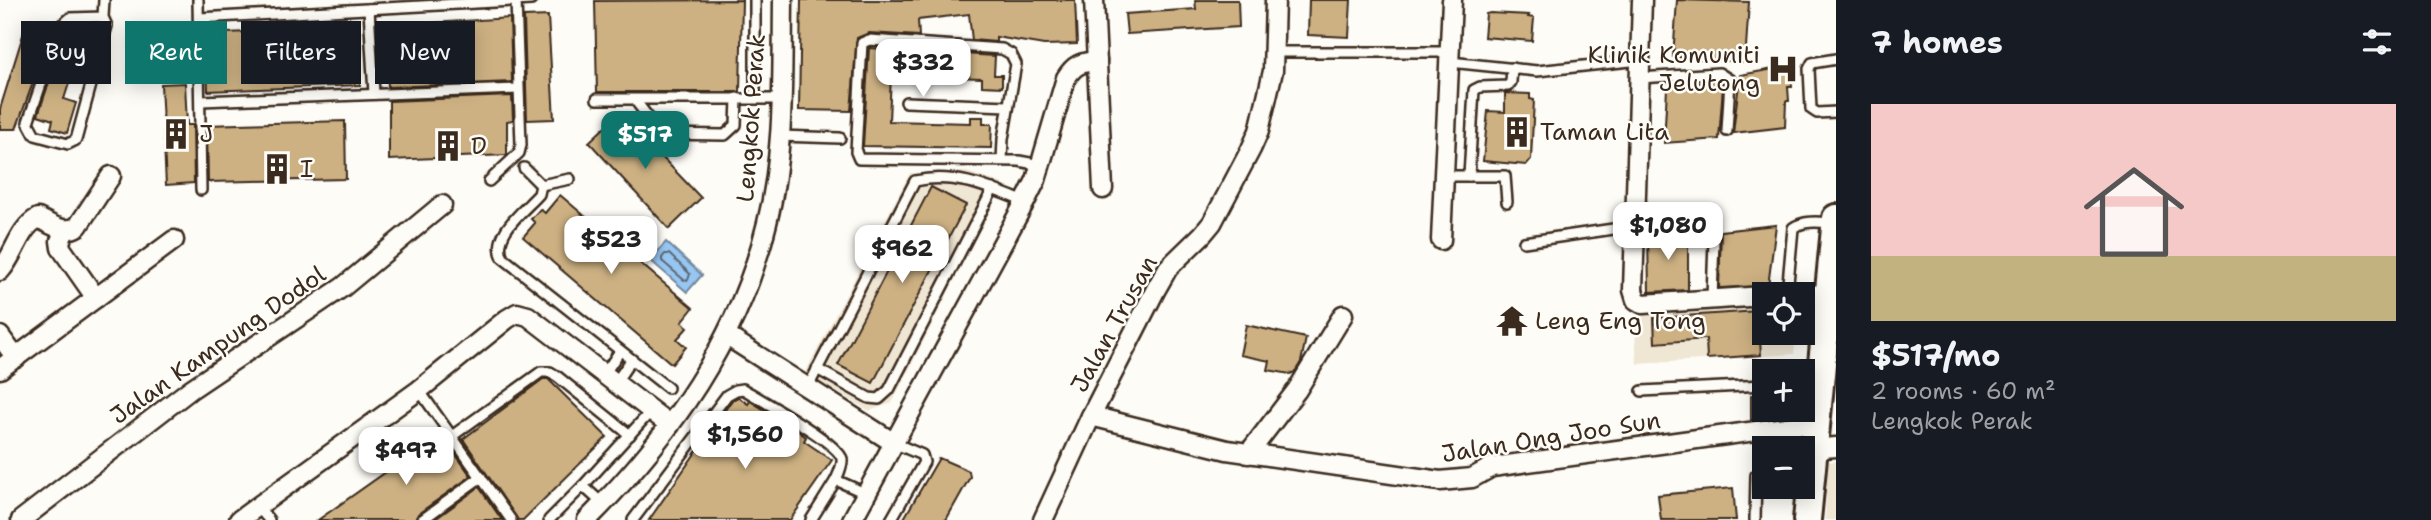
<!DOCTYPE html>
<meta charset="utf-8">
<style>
body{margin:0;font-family:"Shantell Sans",sans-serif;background:#242831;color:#f1f3f6;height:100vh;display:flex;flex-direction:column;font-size:26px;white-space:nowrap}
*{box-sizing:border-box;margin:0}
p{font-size:23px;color:#9ea1a6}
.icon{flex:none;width:38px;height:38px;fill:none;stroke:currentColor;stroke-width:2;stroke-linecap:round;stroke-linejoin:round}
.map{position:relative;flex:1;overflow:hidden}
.details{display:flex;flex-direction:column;background:#171b24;width:595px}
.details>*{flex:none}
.top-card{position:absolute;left:21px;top:21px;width:665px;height:63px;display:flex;gap:14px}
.buttons{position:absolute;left:1752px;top:282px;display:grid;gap:14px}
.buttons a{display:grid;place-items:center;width:63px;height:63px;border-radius:0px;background:#171b24;box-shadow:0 4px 18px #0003;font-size:35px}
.price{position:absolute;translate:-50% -60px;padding:0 16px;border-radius:14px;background:#fff;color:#222;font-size:23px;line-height:46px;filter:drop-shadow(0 2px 4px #0008)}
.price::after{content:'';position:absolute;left:50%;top:42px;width:21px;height:16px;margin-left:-10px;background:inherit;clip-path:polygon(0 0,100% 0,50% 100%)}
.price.active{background:#0f766e;color:#fff}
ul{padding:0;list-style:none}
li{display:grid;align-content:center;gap:14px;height:371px;padding:0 35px}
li+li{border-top:2px solid #363941}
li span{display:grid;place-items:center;height:217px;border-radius:0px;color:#555}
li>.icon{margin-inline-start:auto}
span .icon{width:126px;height:126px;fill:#fffc;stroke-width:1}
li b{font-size:30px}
h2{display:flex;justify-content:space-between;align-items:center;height:84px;padding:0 35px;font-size:30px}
.chip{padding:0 24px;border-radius:0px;background:#171b24;box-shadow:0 4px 18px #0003;font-size:24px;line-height:63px}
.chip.active{background:#0f766e;color:#fff}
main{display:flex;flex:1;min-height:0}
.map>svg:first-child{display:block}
.built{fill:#efe6d4}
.water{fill:#96c6f2;stroke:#72889d;stroke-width:2}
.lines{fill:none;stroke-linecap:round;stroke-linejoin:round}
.shore{stroke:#5f6873;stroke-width:2}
.building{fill:#cdb183;stroke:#3b2a1e;stroke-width:2}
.lane-casing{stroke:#3b2a1e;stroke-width:14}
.street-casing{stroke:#3b2a1e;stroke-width:23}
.primary-casing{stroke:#3b2a1e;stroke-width:32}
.lane{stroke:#fdfcf7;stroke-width:9}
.street{stroke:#fdfcf7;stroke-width:18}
.primary{stroke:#fdfcf7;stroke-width:26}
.labels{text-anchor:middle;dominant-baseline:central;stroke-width:5;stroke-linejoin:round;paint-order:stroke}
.poi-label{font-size:24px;fill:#3b2a1e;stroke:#fdfcf7;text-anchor:start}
.street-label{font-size:24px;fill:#3b2a1e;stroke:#fdfcf7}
</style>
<main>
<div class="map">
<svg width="1836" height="520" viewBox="0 0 1836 520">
<rect width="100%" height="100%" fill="#fdfcf7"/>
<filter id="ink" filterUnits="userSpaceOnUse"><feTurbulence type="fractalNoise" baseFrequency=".0143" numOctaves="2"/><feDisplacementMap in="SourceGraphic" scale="14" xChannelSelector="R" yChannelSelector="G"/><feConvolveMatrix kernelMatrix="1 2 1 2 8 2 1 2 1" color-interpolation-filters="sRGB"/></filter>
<g filter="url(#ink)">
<g class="built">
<path d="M967,172l36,12 -111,219 -23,8 -64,-38 105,-200z"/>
<path d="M1764,307v25l32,1 -2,21 -157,10 -3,-49z"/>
<path d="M1836,461v59h-11l3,-58z"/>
</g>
<path class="water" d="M666,242l36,33 -15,17 -37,-32z"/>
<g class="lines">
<path class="shore" d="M665,254h4l21,20 -2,6h-4l-22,-19v-3z"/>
</g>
<g class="building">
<path d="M742,0l-2,92h-143l-2,-91z"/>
<path d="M801,0h274l2,44 -33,1 -48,-8v5l-24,-2 -3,-26 -51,6 1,16 -50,-3 -12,5 -6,73 -52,-1z"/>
<path d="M1195,0h43l1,27 -112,7 -2,-20 71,-5z"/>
<path d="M1309,0h42l-2,37 -41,-2z"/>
<path d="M1677,0l72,2 -4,60 -72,-5z"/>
<path d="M1490,13l39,2 -1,2 6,1 -2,23 -48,-4 2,-23z"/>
<path d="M548,16l6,103 -27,1 -3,-103z"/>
<path d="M510,18l2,64 -124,5 -4,-61z"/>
<path d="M27,22l25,9 -36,98h-16v-20z"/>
<path d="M84,25l15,4 -7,24 -12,-4 -16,50 12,4 -9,30 -16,-5 2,-8 -15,-5 28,-83 15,5z"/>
<path d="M359,27l1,58 -152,6 -2,-57z"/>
<path d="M869,48l126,8 -1,19h8v12l-20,-1v-8l-91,-3 -2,46 82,2v-6h12v7h9l-1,24 -128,-2z"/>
<path d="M1790,66l2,21h-4l1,14h-3l-1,26 -52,6 7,-58z"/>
<path d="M1710,81l7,-1 6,6 -4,53 -55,4 3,-55z"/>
<path d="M185,83l2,42h6l1,58 -28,2 -5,-101z"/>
<path d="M1505,93l25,1v5l4,1 -3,59 -5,6 -43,-4 5,-50 17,1z"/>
<path d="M512,96l1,24 -6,1v34l-118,5v-59z"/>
<path d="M620,113l81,85 -32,31 -80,-87z"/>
<path d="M345,121l1,58 -138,3 -1,-57z"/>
<path d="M931,187l35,18 -93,178 -35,-18z"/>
<path d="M560,195l133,113 -11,14 6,5 -11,12 9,8 -14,17 -149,-127 12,-14 -4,-4 9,-10 5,4z"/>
<path d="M1776,225l-8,61 -49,2 2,-57z"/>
<path d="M1688,233v57l-39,2 -1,-58z"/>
<path d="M1758,311l3,44 -54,4 -1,-20 -51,4 -1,-25z"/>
<path d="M1246,325l60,13 -5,24 -6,10 -5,2 -22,-4 2,-9 -30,-6z"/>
<path d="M543,379h5l59,58 -84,83h-5l-55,-81z"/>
<path d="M1764,393v17h29v5l-42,5v-25z"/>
<path d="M738,397l10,7 2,-3 18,11 -2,4 25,16 3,-4 12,9 -2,4 28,19 -42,60h-141l83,-120z"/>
<path d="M437,436l10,15 4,-3 20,28 -53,38 -3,6h-97z"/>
<path d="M939,458l30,13 1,6 -24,43h-43z"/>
<path d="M479,487l23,33h-68z"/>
<path d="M1733,488l3,32h-75l-3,-25z"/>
</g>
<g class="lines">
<defs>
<g id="lane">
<path d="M198,0l3,190"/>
<path d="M369,9l5,85"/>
<path d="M103,17l-33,1 -9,8 -33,96 7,13 33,9 8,-4 31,-114 -4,-9 1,-17"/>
<path d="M199,18l332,-18"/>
<path d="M1274,52h177"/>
<path d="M1836,59l-24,4 -3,6 2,40 6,4 19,-1"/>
<path d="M1450,62l87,9 103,-11"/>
<path d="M1639,78l80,-5 11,7 -3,51"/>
<path d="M755,97v-97"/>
<path d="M597,99h185"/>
<path d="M635,100l26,34 64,1 11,-10 1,-27"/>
<path d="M201,101l317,-12"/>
<path d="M906,102l102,4"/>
<path d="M779,136l61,2"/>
<path d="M1002,161l1,-22 13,-75 -5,-10 -9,-5 -133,-9 -7,3 -6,109 3,7 160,2 21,4"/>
<path d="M524,168l17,17 -2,9c-15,17 -48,40 -36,64l165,130"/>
<path d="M1444,176h61l2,26"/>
<path d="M1469,176l5,-86 6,-3 28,-1 3,-4 1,-14"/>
<path d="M489,181l30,-28 2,-8 -5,-145"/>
<path d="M541,185l29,-6"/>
<path d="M1524,242l110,-16"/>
<path d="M1787,294l6,-66c11,-8 26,-6 39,-5"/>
<path d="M1712,299l2,-60"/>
<path d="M1802,332l20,-1"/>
<path d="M817,369l52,29 10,1 10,-9 104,-201"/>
<path d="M605,373l15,-22"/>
<path d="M616,382l15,-22"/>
<path d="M808,387l107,-206c40,-9 75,7 110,21"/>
<path d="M419,390l92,130"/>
<path d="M1642,391l122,-6"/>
<path d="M452,436l89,-64h9l8,5 72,58"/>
<path d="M583,486l20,18"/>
<path d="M258,507l11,13"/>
<path d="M422,520l59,-43"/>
<path d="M549,520l34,-34 69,-76"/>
<path d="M633,520l94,-125 9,-5 7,-1c15,9 97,55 99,70 1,6 -4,16 -6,21"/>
<path d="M811,520l25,-40 31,14"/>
<path d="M891,520l33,-58 -2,-7 -28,-12"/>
<path d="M1755,520l1,-45"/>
</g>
<g id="street">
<path d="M1094,0l9,189"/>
<path d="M1642,0l-9,290 3,10 7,4 121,-8"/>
<path d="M65,231l-5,10 1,7 35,50"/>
<path d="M1441,240l11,-240"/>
<path d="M0,271c15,-16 18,-42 38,-53 13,6 26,17 40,8l33,-50"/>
<path d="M1797,294l30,1"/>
<path d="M0,336l16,22"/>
<path d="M727,336l167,107"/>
<path d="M0,369l174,-129"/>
<path d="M1091,416l136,34 213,31 32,-3 20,-11 323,-44"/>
<path d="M1812,449l24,-2"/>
<path d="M1248,454l49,-64 46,-75"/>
<path d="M21,520l170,-131 152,-102 99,-82"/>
<path d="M239,520l180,-130 88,-71 10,-6 11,3 142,109"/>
<path d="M587,520c84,-84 152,-180 180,-297 18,-72 15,-149 16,-223"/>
<path d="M852,520l173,-318 11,-22 30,-102c8,-13 15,-16 31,-17"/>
<path d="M1043,520l48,-104 65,-127 12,-21 34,-33 10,-12 39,-74 8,-18 14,-60 2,-71"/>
</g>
<path id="primary" d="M1807,520l29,-302"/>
</defs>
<use href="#lane" class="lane-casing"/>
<use href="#street" class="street-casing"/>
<use href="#primary" class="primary-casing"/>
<use href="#lane" class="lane"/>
<use href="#street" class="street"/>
<use href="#primary" class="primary"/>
</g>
</g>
<defs>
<symbol id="hospital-bare" viewBox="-9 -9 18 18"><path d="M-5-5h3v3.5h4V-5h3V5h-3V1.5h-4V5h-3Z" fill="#3b2a1e" stroke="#fdfcf7" stroke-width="2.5" paint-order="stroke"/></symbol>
<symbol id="building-bare" viewBox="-9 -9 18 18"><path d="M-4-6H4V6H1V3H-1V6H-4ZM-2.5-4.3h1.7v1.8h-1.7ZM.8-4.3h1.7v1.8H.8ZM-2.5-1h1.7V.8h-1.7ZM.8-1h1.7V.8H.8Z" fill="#3b2a1e" stroke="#fdfcf7" stroke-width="2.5" paint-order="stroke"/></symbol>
<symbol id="temple-bare" viewBox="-9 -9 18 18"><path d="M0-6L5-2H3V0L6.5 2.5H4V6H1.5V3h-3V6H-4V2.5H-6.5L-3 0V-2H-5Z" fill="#3b2a1e" stroke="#fdfcf7" stroke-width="2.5" paint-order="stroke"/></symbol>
</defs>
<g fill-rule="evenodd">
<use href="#hospital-bare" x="1761" y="47" width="44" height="44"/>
<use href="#building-bare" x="1495" y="110" width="44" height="44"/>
<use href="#building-bare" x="154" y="112" width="44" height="44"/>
<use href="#building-bare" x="426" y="124" width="44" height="44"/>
<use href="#building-bare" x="255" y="147" width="44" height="44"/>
<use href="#temple-bare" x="1490" y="299" width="44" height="44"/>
</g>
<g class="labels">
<g class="poi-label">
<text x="1760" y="55" text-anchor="end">Klinik Komuniti<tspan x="1760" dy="28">Jelutong</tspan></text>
<text x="1540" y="132">Taman Lita</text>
<text x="199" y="134">J</text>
<text x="471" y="146">D</text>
<text x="300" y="169">I</text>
<text x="1535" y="321">Leng Eng Tong</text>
</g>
<g class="street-label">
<text transform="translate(751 118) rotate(-86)">Lengkok Perak</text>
<text transform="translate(1114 324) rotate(-61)">Jalan Trusan</text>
<text transform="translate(218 345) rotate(-35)">Jalan Kampung Dodol</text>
<text transform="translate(1551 437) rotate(-9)">Jalan Ong Joo Sun</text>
</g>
</g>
</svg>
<div class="buttons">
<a><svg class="icon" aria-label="locate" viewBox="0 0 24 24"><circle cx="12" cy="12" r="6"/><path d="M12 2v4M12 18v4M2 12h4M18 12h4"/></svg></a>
<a>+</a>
<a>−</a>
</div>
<b class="price" style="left:923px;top:99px">$332</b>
<b class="price active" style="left:645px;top:171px">$517</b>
<b class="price" style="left:1668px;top:262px">$1,080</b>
<b class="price" style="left:611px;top:276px">$523</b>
<b class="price" style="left:902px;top:285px">$962</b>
<b class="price" style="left:745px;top:471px">$1,560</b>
<b class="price" style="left:406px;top:487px">$497</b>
<div class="top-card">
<a class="chip">Buy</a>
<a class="chip active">Rent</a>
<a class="chip">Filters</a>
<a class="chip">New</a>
</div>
</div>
<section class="details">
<h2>7 homes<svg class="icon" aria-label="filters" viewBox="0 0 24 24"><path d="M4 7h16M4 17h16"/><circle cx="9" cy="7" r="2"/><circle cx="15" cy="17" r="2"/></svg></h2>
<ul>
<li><span style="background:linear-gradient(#f6c9c9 70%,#c2b280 0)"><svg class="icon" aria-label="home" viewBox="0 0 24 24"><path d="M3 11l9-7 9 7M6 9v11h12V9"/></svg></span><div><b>$517/mo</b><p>2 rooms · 60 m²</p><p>Lengkok Perak</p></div></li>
</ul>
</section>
</main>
